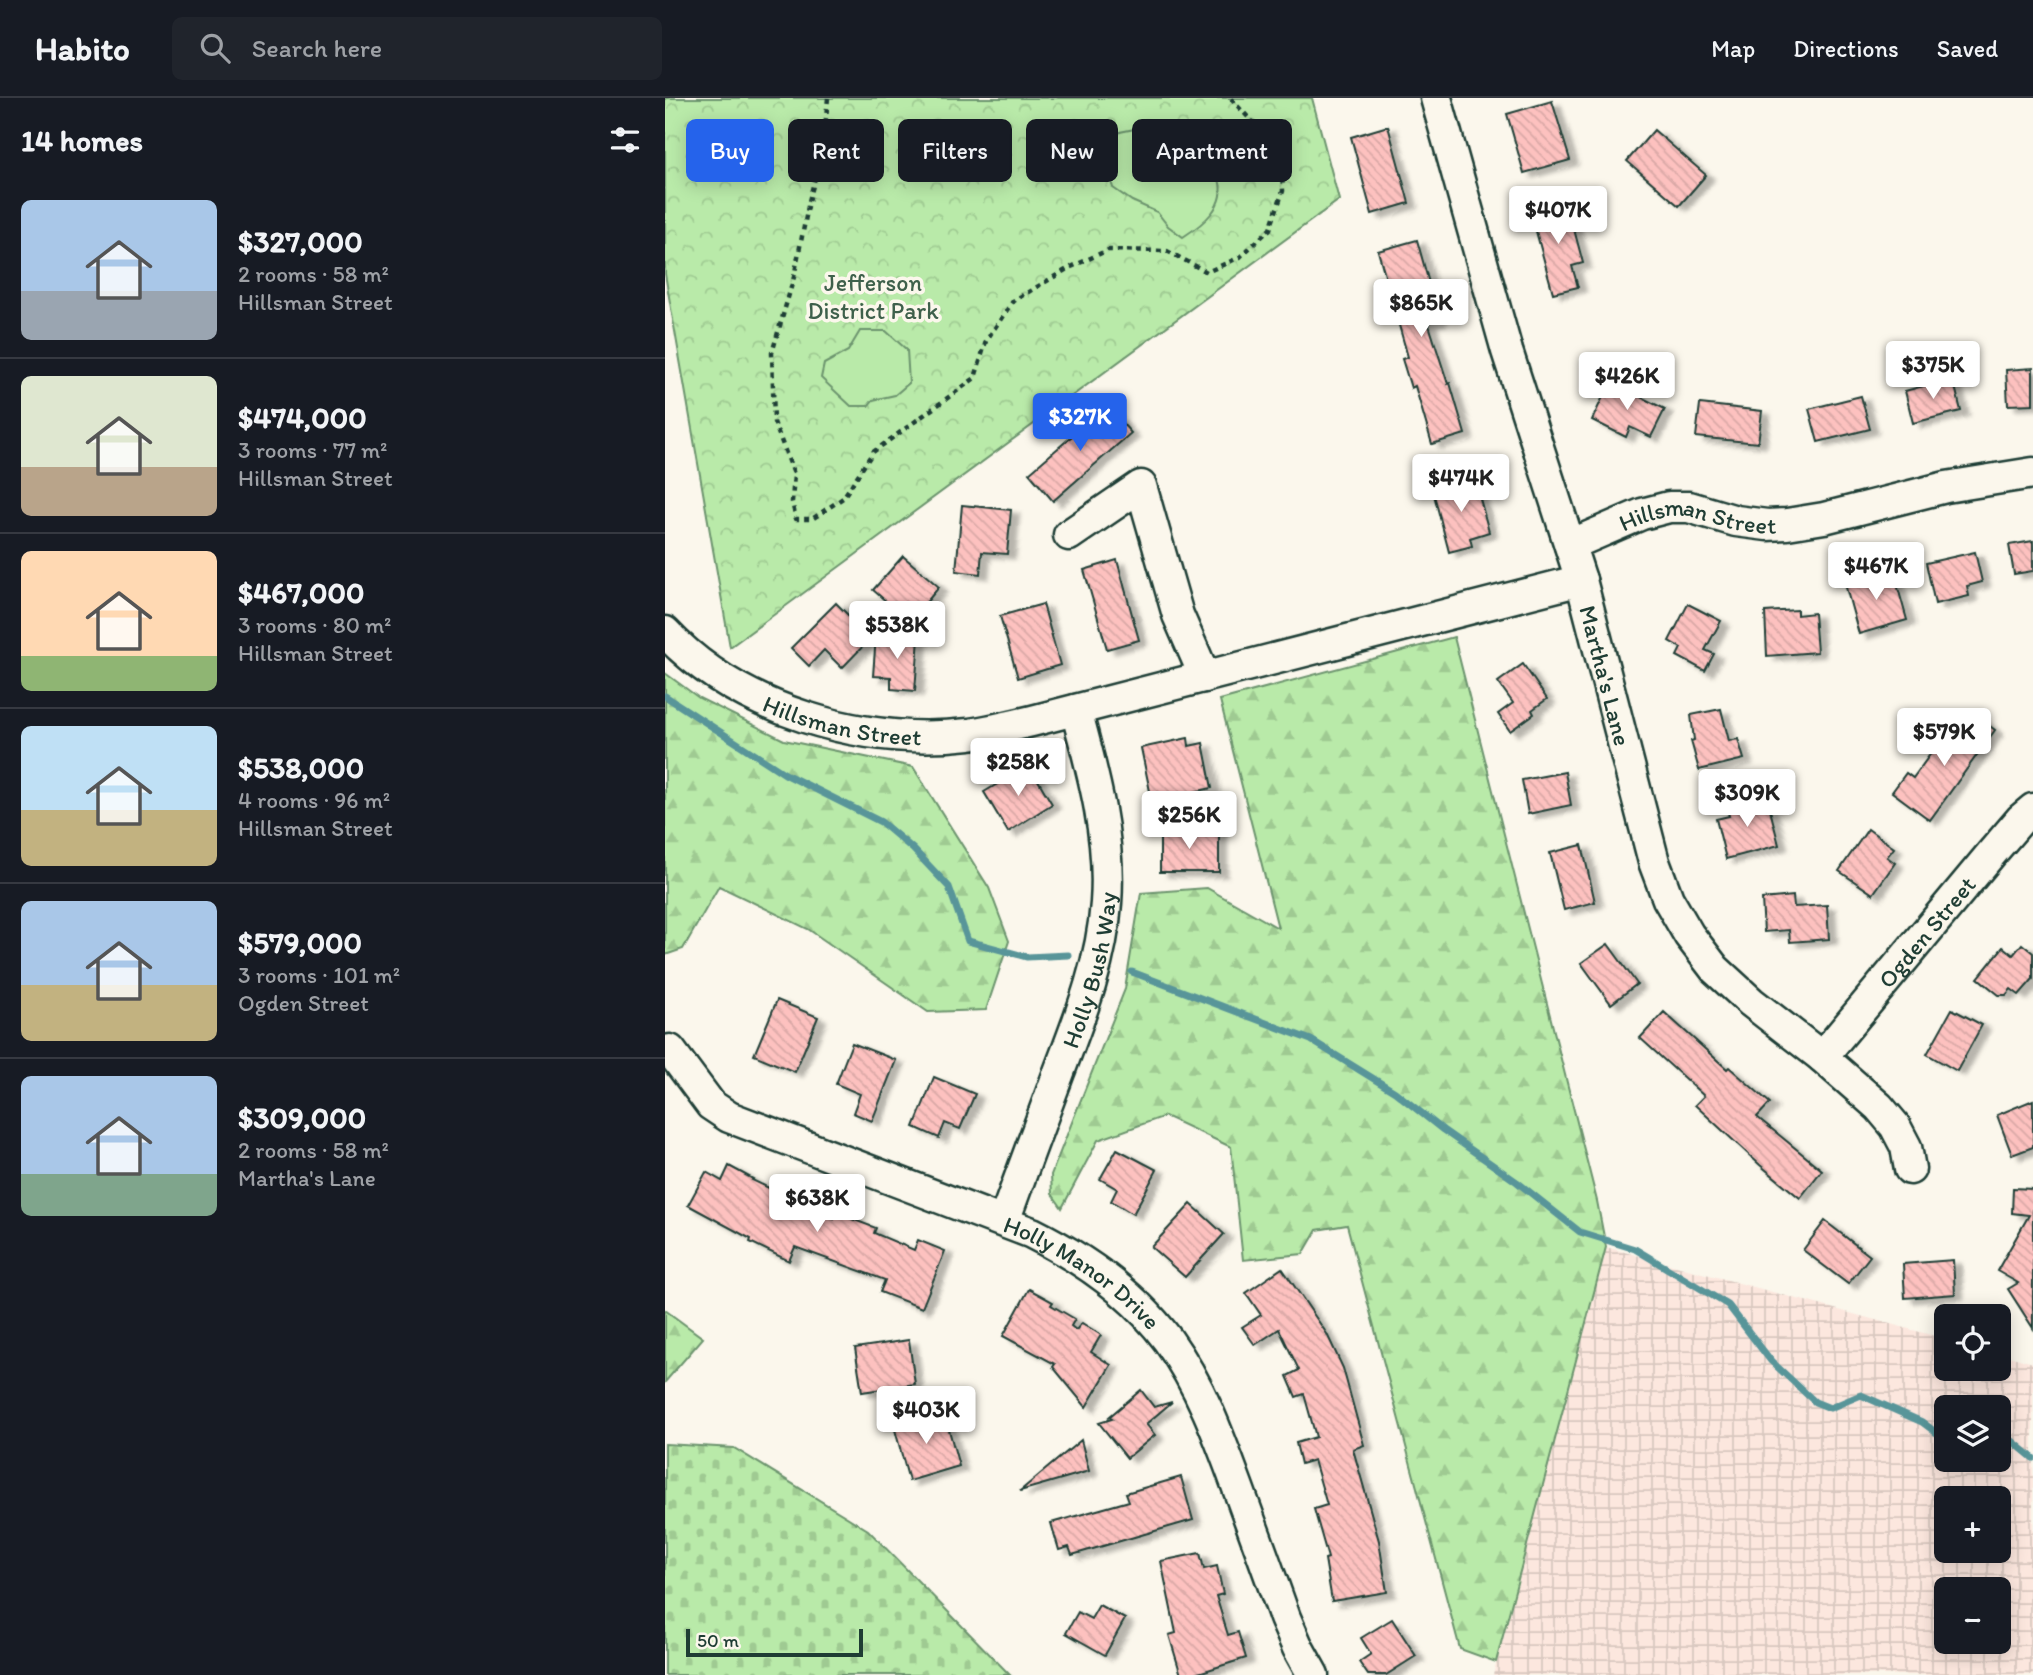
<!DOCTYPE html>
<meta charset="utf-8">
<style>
body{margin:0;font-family:Itim,sans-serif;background:#20242c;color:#f1f3f6;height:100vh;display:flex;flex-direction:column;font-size:26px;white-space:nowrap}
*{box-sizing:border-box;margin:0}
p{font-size:23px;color:#9ea1a6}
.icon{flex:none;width:38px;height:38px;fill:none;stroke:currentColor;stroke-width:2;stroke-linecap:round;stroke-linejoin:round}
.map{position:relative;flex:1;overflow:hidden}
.details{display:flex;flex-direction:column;background:#171b24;width:665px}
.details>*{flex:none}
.banner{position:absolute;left:21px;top:21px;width:665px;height:63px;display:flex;gap:14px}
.buttons{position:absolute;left:1269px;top:1206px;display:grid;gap:14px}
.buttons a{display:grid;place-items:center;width:77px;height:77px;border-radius:10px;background:#171b24;box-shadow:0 4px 18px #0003;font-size:35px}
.scale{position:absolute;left:21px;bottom:18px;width:177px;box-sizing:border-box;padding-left:7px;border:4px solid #1f3d34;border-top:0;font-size:19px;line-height:24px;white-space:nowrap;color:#1f3d34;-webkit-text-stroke:5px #fbf7ec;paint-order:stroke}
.price{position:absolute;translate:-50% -60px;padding:0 16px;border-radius:7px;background:#fff;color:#222;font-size:23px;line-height:46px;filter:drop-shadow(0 2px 4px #0008)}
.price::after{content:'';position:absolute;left:50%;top:42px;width:21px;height:16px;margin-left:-10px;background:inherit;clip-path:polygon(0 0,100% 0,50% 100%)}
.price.active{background:#2563eb;color:#fff}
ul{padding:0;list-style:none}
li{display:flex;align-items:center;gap:21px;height:175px;padding:0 21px}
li+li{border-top:2px solid #363941}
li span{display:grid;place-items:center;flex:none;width:196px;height:140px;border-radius:10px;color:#555}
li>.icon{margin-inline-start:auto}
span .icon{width:84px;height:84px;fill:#fffc;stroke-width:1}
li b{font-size:30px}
h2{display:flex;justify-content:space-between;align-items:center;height:84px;padding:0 21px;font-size:30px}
.tag{padding:0 24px;border-radius:10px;background:#171b24;box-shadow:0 4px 18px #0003;font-size:24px;line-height:63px}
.tag.active{background:#2563eb;color:#fff}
header{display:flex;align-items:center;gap:42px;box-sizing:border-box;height:98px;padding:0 35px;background:#171b24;border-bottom:2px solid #363941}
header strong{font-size:33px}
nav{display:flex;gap:38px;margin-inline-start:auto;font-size:24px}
.search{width:490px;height:63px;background:#20242c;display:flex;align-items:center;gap:18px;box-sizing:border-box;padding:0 24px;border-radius:10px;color:#9ea1a6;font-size:26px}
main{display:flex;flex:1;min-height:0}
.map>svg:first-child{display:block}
.industrial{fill:url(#industrial-grid);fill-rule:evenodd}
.forest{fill:url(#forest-firs);stroke:#6c946e;stroke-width:2}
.cemetery{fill:url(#cemetery-stones);stroke:#6c946e;stroke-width:2}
.park{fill:url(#park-crowns);stroke:#6c946e;stroke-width:2}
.pitch{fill:#b9eaa9;stroke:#6c946e;stroke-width:2}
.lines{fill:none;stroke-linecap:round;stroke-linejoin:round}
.stream{stroke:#599599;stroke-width:7}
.building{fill:url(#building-back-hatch);stroke:#1f3d34;stroke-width:2;filter:url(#shadow)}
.minor-casing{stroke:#1f3d34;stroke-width:35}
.path{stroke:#1f3d34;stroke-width:4.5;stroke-dasharray:5 5;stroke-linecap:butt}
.minor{stroke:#fbf7ec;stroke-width:30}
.labels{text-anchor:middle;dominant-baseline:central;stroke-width:7;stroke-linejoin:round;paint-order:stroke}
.park-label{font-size:24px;fill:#3e604b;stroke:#fbf7ec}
.street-label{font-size:24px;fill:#1f3d34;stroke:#fbf7ec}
</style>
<header>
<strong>Habito</strong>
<div class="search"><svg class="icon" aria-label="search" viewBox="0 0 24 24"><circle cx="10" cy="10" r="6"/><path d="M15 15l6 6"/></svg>Search here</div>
<nav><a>Map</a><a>Directions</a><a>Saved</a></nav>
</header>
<main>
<section class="details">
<h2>14 homes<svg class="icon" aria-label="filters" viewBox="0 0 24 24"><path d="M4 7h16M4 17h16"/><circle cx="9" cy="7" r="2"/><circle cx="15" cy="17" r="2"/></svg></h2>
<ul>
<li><span style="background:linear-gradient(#a9c7e8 65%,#9aa5b1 0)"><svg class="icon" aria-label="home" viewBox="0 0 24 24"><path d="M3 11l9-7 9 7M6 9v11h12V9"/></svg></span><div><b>$327,000</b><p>2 rooms · 58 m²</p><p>Hillsman Street</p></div></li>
<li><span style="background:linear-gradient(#dfe7d0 65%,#b9a48a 0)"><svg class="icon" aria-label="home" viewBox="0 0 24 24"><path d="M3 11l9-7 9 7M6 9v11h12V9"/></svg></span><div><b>$474,000</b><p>3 rooms · 77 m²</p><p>Hillsman Street</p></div></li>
<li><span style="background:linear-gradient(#ffd9b3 75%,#8fb573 0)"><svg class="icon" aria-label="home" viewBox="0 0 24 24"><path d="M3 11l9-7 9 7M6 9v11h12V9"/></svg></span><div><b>$467,000</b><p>3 rooms · 80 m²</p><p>Hillsman Street</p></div></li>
<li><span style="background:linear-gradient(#bfe0f5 60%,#c2b280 0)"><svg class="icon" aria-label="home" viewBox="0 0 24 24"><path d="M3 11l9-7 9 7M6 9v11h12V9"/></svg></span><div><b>$538,000</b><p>4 rooms · 96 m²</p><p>Hillsman Street</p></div></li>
<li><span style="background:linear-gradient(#a9c7e8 60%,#c2b280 0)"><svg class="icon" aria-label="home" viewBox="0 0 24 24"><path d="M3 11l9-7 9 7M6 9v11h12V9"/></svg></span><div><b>$579,000</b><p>3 rooms · 101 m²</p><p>Ogden Street</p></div></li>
<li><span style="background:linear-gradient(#a9c7e8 70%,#7fa58c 0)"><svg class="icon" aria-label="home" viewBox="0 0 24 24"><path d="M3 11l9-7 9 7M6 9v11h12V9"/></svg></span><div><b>$309,000</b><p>2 rooms · 58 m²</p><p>Martha's Lane</p></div></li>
</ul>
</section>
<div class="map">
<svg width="1368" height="1577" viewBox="0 0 1368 1577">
<defs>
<pattern id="industrial-grid" width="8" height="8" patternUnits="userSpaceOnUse" patternTransform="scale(1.75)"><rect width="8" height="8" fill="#fce7de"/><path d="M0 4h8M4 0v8" fill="none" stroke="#d8c7bf"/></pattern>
<pattern id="forest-firs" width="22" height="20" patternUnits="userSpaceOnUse" patternTransform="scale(1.75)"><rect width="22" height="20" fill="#b9eaa9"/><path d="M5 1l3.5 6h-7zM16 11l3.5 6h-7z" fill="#9fca92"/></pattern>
<pattern id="cemetery-stones" width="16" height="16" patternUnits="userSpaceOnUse" patternTransform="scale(1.75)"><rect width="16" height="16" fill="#b9eaa9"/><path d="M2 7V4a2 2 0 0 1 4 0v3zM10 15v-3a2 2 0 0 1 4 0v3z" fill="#9fca92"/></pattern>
<pattern id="park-crowns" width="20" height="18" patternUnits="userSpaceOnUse" patternTransform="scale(1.75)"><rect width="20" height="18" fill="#b9eaa9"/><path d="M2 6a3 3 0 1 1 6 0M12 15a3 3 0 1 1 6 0" fill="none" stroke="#9fca92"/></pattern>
<pattern id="building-back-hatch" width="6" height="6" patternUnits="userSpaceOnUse" patternTransform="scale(1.75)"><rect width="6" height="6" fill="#fdc1bf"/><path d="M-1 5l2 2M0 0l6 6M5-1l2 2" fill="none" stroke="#d8a7a5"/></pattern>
<filter id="shadow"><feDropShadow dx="8" dy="4.5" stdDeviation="2" flood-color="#0004"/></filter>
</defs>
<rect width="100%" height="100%" fill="#fbf7ec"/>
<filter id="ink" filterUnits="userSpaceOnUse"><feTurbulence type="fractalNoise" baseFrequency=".0143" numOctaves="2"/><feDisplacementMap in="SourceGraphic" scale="14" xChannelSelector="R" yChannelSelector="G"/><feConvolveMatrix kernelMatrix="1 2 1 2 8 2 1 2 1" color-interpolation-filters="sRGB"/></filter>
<g filter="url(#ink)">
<path class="industrial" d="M941,1149l340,92v29h53v-15l34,10v312h-540zM1281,1309h53v53h-53zM1281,1400h53v52h-53zM1281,1491h53v53h-53z"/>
<g class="forest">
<path d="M789,539l143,564 9,46 -110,415 -36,-13 -113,-424 -30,5 -14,24 -60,6 -12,-113 -66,-31 -67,24 -36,68 -10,-14 -1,-19 74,-186 16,-96 66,-5 71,40 -58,-228z"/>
<path d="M0,575l34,25 85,42 129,27 76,121 20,53 -23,69 -58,2 -120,-83 -89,-43 -36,63 -18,6z"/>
<path d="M0,1212l38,28 -38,44z"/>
</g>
<path class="cemetery" d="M0,1346l69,4 134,82 142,145h-345z"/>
<path class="park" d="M0,0h647l27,102 -609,447 -65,-373z"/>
<g class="pitch">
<path d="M474,30l20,9 21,17 31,5c2,6 7,13 8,20 8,27 -16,45 -36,58l-15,-11 -11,-14 -25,-11 -19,-13 -8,-28 2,-13 13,-15z"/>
<path d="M195,233h26l21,19 2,33 -14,12 -22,5 -5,6h-17l-30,-28 3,-14 24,-13z"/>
</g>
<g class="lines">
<g class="stream">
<path d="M0,598l120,78 96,48 32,27 36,38 19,54 59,16 41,-2"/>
<path d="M467,874l179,68 84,52 48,38 74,52 63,50 55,17 93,56 43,56 44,41 15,6 31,-13 61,27 24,18"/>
<path d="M1334,1332l34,28"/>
</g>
</g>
<g class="building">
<path d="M887,3l18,59 -46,13 -17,-59z"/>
<path d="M723,28l21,77 -37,11 -21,-77z"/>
<path d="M989,32l52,45 -27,31 -52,-45z"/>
<path d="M902,105l16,60 -11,3 6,21 -25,6 -22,-80z"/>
<path d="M752,142l22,79 -11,3 20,62 2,-1 15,51 -33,10 -17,-58 -4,2 -9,-29 6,-2 -30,-106z"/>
<path d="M1368,270v36l-25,1 -2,-35z"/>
<path d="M1288,280l8,33 -48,12 -8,-32z"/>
<path d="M945,284l55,27 -14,28 -21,-10 -4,10 -34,-17z"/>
<path d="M1196,298l9,33 -52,13 -9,-33z"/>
<path d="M1035,306l62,7 -4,32 -62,-6z"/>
<path d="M442,308l24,27 -78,68 -24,-28z"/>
<path d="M810,382l14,52 -19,6 2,8 -23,6 -16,-61z"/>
<path d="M297,407l49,5 -4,44 -25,-2 -2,22 -24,-3z"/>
<path d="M1368,443v30l-19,3 -5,-29z"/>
<path d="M1310,454l7,30 -15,4 2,10 -34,8 -9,-41z"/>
<path d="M238,458l36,31 -29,35 -37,-32z"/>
<path d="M452,462l22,80 -32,9 -23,-79z"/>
<path d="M1228,472l14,50 -48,14 -14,-50z"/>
<path d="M171,505l35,35 -29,30 -18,-18 -15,16 -18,-18z"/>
<path d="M378,506l17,61 -42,13 -18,-62z"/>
<path d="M1023,506l33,17 -16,29 9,4 -9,17 -28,-15 4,-8 -12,-7z"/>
<path d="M1132,512v5l17,-2 3,39 -50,4 -2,-44z"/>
<path d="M211,537l43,3 -4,53 -24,-2v-12l-18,-1z"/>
<path d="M858,566l24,35 -15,11 2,4 -24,17 -12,-17 15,-11 -15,-21z"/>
<path d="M1056,611l8,32 9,-2 6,20 -45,11 -8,-29 3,-1 -3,-25z"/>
<path d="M1306,614l24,18 -65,90 -38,-28 14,-19 7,5 24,-33 7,5z"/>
<path d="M523,640l1,8 14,-3 9,45 -60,13 -11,-53z"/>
<path d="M364,667l23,39 -44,28 -24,-40z"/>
<path d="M900,674l6,33 -43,9 -6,-34z"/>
<path d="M1092,699l3,12 9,-3 10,39 -53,14 -10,-40 13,-3 -3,-11z"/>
<path d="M1203,731l26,19 -7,9 8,6 -22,31 -34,-23z"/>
<rect x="495" y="732" width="59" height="42"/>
<path d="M917,747l13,57 -31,8 -14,-57z"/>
<path d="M1128,798l1,11 33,-2 2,34 -39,3 -1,-12 -25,2 -2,-33z"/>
<path d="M943,846l29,40 -26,20 -30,-41z"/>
<path d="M1357,846l11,9v26l-14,16 -8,-6 -5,6h-7l-21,-17 25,-31 10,8z"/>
<path d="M112,902l41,17 -23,55 -41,-17z"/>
<path d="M1287,911l30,16 -25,46 -30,-17z"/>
<path d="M999,914l63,57 2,-2 41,36 -13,14 65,53 -22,28 -40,-33 -65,-60 9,-9 -64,-58z"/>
<path d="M187,945l44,17 -24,61 -19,-8 7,-19 -24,-10z"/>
<path d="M269,979l41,17 -15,35 -15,-6 -6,15 -25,-11z"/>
<path d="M1368,1002v47l-21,8 -15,-40z"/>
<path d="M452,1051l40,21 -24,44 -22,-13 6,-12 -17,-10z"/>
<path d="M64,1068l24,13 -1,1 82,39 2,-6 40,15 -2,5 40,17 4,-10 27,11 -23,57 -42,-16 5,-12 -90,-33 -6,14 -39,-19 1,-3 -63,-34 18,-33 16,9z"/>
<path d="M1348,1090l20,1v139l-25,-39 10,-6 -21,-12 32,-56 -17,-2z"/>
<path d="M526,1106l33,30 -39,43 -34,-30z"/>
<path d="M1160,1123l45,35 -22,28 -45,-34z"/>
<path d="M1288,1162l2,34 -50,4 -2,-34z"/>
<path d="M617,1170l45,66 16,34 21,77 -11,4 26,92 8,51 -55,9 -7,-42 3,-1 -14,-49 13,-4 -13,-45 -13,4 -5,-21 20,-6 -12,-43 -8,3 -9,-21 12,-6 -20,-41 -24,16 -13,-18 19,-12 -15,-22z"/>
<path d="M364,1191l24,13 -2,3 24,14 -4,7 5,4 6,-7 19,12 -10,17 20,13 -25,42 -33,-40 2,-3 -52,-28z"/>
<path d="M244,1242l6,44 -53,8 -7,-44z"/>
<path d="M476,1292l13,17 18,-5 -26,22 9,11 -28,23 -28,-35 13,-4 -3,-2z"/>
<path d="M279,1314l15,54 -50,15 -15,-55z"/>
<path d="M416,1342l8,31 -69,20z"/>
<path d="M516,1379l12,43 -121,35 -3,-8 -10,3 -8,-27 78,-22 -3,-8z"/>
<path d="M535,1455l4,16 13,-3 6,28 -7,2 12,39 10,-3 8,26 -54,17h-11l-12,-40 7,-2 -15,-72z"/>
<path d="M434,1507l26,14 -20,36 -39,-22 12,-21 13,7z"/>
<path d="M727,1521l24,37 -30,19h-18l-9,-13 12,-8 -10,-16z"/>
</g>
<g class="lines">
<defs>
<g id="minor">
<path id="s1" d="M771,0l71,253 74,229 73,282 14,37 21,36 26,34 36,33 71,55 57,50 16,19 11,21 4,22"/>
<path d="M404,437l72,-49 37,129 27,62"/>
<path id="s2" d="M905,447l72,-31 27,-7h20l47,14 31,4 20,-1 37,-6 122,-31 87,-14"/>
<path id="s3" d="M0,534c74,79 199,114 304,102 21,-3 42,-8 63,-13l549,-141"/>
<path id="s4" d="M5,952l41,55 18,12 303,116c52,26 101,60 136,107 33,46 51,96 70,148 16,44 32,87 47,130l13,30 15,27"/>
<path id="s5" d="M1157,959l169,-203 30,-35 12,-10"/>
<path id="s6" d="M339,1123c18,-50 37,-100 55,-149 21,-55 43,-110 47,-169 5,-66 -13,-130 -30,-193"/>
</g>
</defs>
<use href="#minor" class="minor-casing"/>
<path class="path" d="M163,0l-5,49 -14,54 -15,76 -22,76 2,69 20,52 -2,28 4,17h16l31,-21 30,-46 102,-74 11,-37 27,-40 56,-33 39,-18 59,1 40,21 33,-15 30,-28 13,-38 -2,-39 -51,-54"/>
<use href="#minor" class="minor"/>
</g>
</g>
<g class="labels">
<g class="park-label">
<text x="208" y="184">Jefferson<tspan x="208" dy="28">District Park</tspan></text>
</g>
<g class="street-label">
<text stroke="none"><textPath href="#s2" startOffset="135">Hillsman Street</textPath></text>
<text stroke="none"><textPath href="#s1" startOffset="602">Martha's Lane</textPath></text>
<text stroke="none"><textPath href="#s3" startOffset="203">Hillsman Street</textPath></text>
<text stroke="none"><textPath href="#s5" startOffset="163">Ogden Street</textPath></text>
<text stroke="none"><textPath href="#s6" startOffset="266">Holly Bush Way</textPath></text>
<text stroke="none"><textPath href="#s4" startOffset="478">Holly Manor Drive</textPath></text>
</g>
</g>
</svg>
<div class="buttons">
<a><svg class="icon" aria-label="locate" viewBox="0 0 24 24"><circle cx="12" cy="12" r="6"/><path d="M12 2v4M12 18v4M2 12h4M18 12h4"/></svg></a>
<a><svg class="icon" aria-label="layers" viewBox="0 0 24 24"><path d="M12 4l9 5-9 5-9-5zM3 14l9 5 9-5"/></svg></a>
<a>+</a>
<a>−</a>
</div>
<div class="scale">50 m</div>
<b class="price" style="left:893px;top:148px">$407K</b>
<b class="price" style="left:756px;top:241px">$865K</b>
<b class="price" style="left:1268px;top:303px">$375K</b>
<b class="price" style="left:962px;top:314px">$426K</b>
<b class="price active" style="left:415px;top:355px">$327K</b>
<b class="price" style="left:796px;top:416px">$474K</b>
<b class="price" style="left:1211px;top:504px">$467K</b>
<b class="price" style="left:232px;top:563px">$538K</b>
<b class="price" style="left:1279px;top:670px">$579K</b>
<b class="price" style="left:353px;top:700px">$258K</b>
<b class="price" style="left:1082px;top:731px">$309K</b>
<b class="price" style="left:524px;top:753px">$256K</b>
<b class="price" style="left:152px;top:1136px">$638K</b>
<b class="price" style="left:261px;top:1348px">$403K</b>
<div class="banner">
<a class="tag active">Buy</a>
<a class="tag">Rent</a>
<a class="tag">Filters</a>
<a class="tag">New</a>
<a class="tag">Apartment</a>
</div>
</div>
</main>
